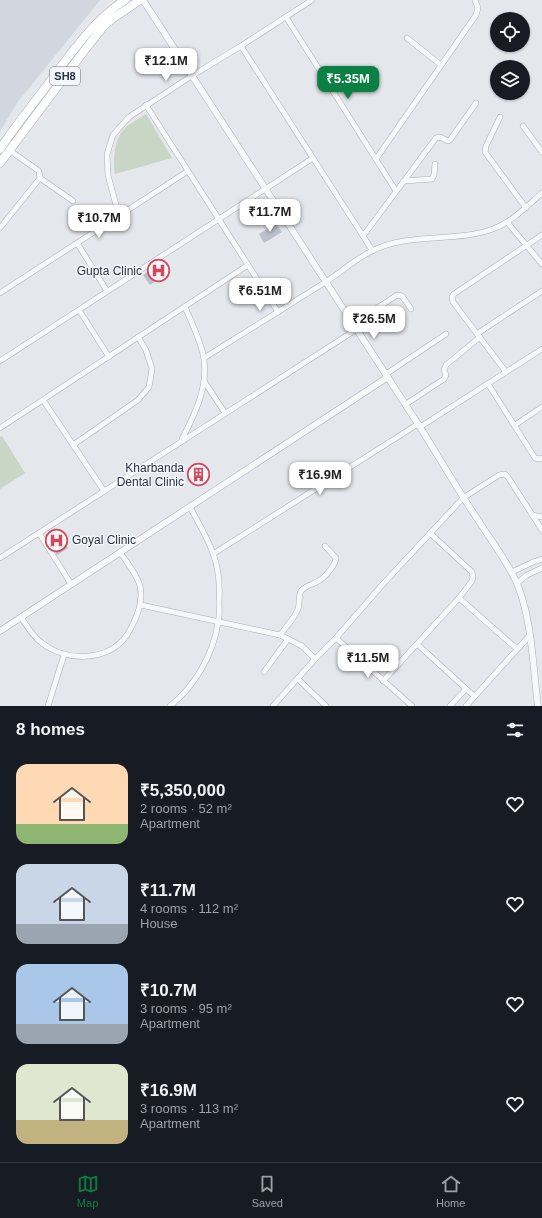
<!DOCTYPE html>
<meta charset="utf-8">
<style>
body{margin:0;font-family:Arial,sans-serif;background:#20242c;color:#f1f3f6;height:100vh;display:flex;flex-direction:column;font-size:15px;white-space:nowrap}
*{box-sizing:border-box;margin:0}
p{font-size:13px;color:#9ea1a6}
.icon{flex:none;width:22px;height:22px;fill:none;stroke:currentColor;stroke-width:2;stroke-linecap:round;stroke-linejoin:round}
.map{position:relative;height:706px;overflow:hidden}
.panel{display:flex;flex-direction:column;background:#171b24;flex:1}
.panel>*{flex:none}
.fabs{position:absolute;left:490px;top:12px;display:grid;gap:8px}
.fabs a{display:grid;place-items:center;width:40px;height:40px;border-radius:50%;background:#171b24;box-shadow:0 1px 3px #0004;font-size:20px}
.price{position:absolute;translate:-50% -34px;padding:0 9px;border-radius:8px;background:#fff;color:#222;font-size:13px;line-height:26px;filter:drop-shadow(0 1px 2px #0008)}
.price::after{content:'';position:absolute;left:50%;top:24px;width:12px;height:9px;margin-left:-6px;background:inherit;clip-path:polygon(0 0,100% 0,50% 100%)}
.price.active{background:#0b8043;color:#fff}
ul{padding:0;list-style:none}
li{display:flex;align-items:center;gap:12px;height:100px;padding:0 16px}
li span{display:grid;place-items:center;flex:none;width:112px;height:80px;border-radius:12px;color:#555}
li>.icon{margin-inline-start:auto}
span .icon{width:48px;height:48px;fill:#fffc;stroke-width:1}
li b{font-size:17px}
h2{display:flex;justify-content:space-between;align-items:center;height:48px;padding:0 16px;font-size:17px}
.menu{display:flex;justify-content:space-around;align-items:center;height:56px;border-top:1px solid #363941;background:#171b24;font-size:11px;color:#9ea1a6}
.menu a{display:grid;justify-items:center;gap:2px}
.menu .active{color:#0b8043}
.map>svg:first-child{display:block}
.built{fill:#d2d6de}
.green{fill:#c9d6c5}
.building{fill:#bbc0ca}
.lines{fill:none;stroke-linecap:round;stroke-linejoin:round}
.minor-casing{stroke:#a9aeb7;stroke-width:6}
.tertiary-casing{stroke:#a9aeb7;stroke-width:7}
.primary-casing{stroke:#a3abb8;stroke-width:9}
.minor{stroke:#f7f8fa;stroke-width:5}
.tertiary{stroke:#f7f8fa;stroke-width:6}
.primary{stroke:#fff;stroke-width:8}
.labels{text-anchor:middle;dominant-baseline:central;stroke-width:3;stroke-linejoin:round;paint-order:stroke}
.shield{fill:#f4f6f9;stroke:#676e7b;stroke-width:1}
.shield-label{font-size:11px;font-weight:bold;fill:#2b3445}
.poi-label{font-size:12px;fill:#2b3445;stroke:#f4f6f9;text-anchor:end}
</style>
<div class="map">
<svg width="542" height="706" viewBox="0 0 542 706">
<rect width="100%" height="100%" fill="#e4e7ec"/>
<path class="built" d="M0,0h100l-83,103 -17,28z"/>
<g class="green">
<path d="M146,114l26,44 -57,16c-2,-14 -1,-34 9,-45 6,-6 15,-10 22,-15z"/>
<path d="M2,436l23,37 -25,16v-52z"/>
</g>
<g class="building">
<path d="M276,224l6,8 -18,11 -5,-9z"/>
<path d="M163,261l7,10 -20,14 -7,-10z"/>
<path d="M193,465l5,7 4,-3 6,9 -8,6 -12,-16z"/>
<path d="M55,528l13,20 -11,7 -12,-20z"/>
</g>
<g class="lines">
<defs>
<g id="minor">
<path d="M286,17l110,174"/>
<path d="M407,38l34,27"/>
<path d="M241,46l131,204"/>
<path d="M146,105l132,207"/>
<path d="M500,117l-14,29 -1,6 41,56"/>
<path d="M523,126l19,26"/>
<path d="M9,150l30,21 1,7"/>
<path d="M376,159l100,-144 2,-7 -3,-8"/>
<path d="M404,181l28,-2 2,-4 1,-11"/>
<path d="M119,216l-11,-41 -1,-21 6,-19 16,-18 64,-42 48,-29 71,-46"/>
<path d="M507,222l35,42"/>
<path d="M0,228l40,-50 33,23"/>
<path d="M363,236l73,-98 4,-1 8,4 2,-1 26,-37"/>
<path d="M77,243l30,48"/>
<path d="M0,293l188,-122"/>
<path d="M79,310l30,47"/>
<path d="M353,324l44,-29 5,1 9,13"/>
<path d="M478,333l64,-42"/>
<path d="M204,358c40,-25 80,-50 120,-75 16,-10 31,-24 48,-32 37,-19 83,-8 121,-22 19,-7 34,-23 49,-36"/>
<path d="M0,361l313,-203"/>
<path d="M506,372l-53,-70 -1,-5 2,-3 88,-59"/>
<path d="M386,374l60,-40"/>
<path d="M204,381l21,32"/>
<path d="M488,384l47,74 4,1 3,-1"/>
<path d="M43,400l61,91"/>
<path d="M406,404l38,-25 2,-4 -2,-5 2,-5 34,-28"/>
<path d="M515,425l27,-18"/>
<path d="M420,427l122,-78"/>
<path d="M0,428l248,-163"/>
<path d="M182,439c13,-25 26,-51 22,-80 -3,-18 -12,-35 -19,-52"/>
<path d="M73,445l65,-45 11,-13 3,-18 -6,-19 -8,-13"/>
<path d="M532,515l10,2"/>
<path d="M39,533l32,51"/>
<path d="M213,554l205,-130"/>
<path d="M0,558l357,-229"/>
<path d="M512,572l21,-10 9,-3"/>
<path d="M517,583l10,-8 15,-7"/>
<path d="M459,598l58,51"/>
<path d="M141,605l139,30 22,11 13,13"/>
<path d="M21,617c6,9 12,20 21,26 24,19 66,19 85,-8 2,-3 4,-7 6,-11 6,-12 10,-24 7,-38 -3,-12 -13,-23 -20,-34"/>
<path d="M280,635c6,-8 14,-16 18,-26 2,-5 0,-13 3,-18 5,-6 14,-7 19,-11 6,-4 16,-16 16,-22l-11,-12"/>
<path d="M336,638l76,68"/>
<path d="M417,644l57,52"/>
<path d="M264,672l24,-33"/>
<path d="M298,679l28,27"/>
<path d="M383,681l76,-83 13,-17 1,-4 -1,-5 -42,-39"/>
<path d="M48,706l16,-51"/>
<path d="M170,706c25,-20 43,-51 48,-83 2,-7 1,-14 1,-21 1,-17 0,-33 -6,-49 -6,-16 -15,-31 -23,-46"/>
<path d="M273,706l42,-47 21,-21 47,-54 80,-86 36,-23 6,-1 3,3 34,53"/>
<path d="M450,706l16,-17"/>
<path d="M466,706l64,-71"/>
</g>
<g id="tertiary">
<path d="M143,0l277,427c20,32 39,65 60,96 12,19 30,42 38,63 14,35 15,82 20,120"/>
<path d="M0,631l388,-254"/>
</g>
<g id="primary">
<path d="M0,149c16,-24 34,-46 51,-69 22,-29 43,-60 74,-80"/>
<path d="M0,163l84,-112 19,-24 9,-8 28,-19"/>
</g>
</defs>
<use href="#minor" class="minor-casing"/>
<use href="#tertiary" class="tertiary-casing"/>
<use href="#primary" class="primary-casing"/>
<use href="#minor" class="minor"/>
<use href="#tertiary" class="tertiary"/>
<use href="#primary" class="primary"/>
</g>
<defs>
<symbol id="hospital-ring" viewBox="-11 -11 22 22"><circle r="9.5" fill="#f4f6f9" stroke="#d1495b" stroke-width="1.5"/><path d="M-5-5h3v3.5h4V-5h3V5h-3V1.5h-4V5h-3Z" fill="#d1495b"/></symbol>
<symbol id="building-ring" viewBox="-11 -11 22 22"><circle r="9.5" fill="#f4f6f9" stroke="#d1495b" stroke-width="1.5"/><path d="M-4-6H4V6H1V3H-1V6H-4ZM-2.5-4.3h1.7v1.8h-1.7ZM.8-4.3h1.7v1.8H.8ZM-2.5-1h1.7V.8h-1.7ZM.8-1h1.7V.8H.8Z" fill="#d1495b"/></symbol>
</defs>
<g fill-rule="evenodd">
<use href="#hospital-ring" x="146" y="258" width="25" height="25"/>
<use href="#building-ring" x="186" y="462" width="25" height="25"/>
<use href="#hospital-ring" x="44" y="528" width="25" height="25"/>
</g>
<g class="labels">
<rect class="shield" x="50" y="67" width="30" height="18" rx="3"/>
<g class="shield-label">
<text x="65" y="76">SH8</text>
</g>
<g class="poi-label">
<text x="142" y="271">Gupta Clinic</text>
<text x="184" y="468">Kharbanda<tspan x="184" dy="14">Dental Clinic</tspan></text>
<text x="72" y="540" text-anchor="start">Goyal Clinic</text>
</g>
</g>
</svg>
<div class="fabs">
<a><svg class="icon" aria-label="locate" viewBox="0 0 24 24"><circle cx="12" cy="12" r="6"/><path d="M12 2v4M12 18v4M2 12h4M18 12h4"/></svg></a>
<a><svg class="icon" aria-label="layers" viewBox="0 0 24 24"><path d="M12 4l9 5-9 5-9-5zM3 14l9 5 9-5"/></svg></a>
</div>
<b class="price" style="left:166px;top:82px">₹12.1M</b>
<b class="price active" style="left:348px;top:100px">₹5.35M</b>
<b class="price" style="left:270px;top:233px">₹11.7M</b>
<b class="price" style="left:99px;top:239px">₹10.7M</b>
<b class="price" style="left:260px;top:312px">₹6.51M</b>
<b class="price" style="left:374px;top:340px">₹26.5M</b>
<b class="price" style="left:320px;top:496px">₹16.9M</b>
<b class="price" style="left:368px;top:679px">₹11.5M</b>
</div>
<section class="panel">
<h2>8 homes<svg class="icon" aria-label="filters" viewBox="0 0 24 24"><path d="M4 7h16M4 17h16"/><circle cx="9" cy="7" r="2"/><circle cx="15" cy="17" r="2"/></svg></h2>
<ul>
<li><span style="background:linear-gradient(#ffd9b3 75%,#8fb573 0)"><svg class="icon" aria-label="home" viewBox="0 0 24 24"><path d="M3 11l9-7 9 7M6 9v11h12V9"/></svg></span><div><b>₹5,350,000</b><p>2 rooms · 52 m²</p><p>Apartment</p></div><svg class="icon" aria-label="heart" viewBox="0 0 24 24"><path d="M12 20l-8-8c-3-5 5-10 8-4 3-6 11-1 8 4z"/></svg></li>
<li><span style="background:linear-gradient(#c9d6e8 75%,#9aa5b1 0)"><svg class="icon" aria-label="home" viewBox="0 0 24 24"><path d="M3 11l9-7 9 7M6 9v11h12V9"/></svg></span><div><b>₹11.7M</b><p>4 rooms · 112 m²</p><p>House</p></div><svg class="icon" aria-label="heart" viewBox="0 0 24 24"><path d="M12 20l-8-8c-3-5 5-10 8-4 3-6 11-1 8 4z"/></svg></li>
<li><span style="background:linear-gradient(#a9c7e8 75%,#9aa5b1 0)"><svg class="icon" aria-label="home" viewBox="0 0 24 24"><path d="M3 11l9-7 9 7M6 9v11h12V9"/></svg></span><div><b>₹10.7M</b><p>3 rooms · 95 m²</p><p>Apartment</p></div><svg class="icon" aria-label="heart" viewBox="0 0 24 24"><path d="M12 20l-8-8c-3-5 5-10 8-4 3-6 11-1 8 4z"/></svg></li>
<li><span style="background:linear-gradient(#dfe7d0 70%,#c2b280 0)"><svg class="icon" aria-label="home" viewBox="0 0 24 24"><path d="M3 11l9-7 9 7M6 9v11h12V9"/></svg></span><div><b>₹16.9M</b><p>3 rooms · 113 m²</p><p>Apartment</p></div><svg class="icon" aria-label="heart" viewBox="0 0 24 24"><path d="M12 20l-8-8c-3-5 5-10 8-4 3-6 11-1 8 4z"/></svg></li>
</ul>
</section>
<nav class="menu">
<a class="active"><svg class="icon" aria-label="map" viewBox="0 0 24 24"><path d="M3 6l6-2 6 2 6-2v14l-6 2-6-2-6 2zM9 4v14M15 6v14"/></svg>Map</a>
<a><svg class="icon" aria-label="saved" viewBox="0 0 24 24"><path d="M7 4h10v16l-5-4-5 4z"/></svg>Saved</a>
<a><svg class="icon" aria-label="home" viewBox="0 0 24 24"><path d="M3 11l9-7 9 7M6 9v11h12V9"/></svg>Home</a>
</nav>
